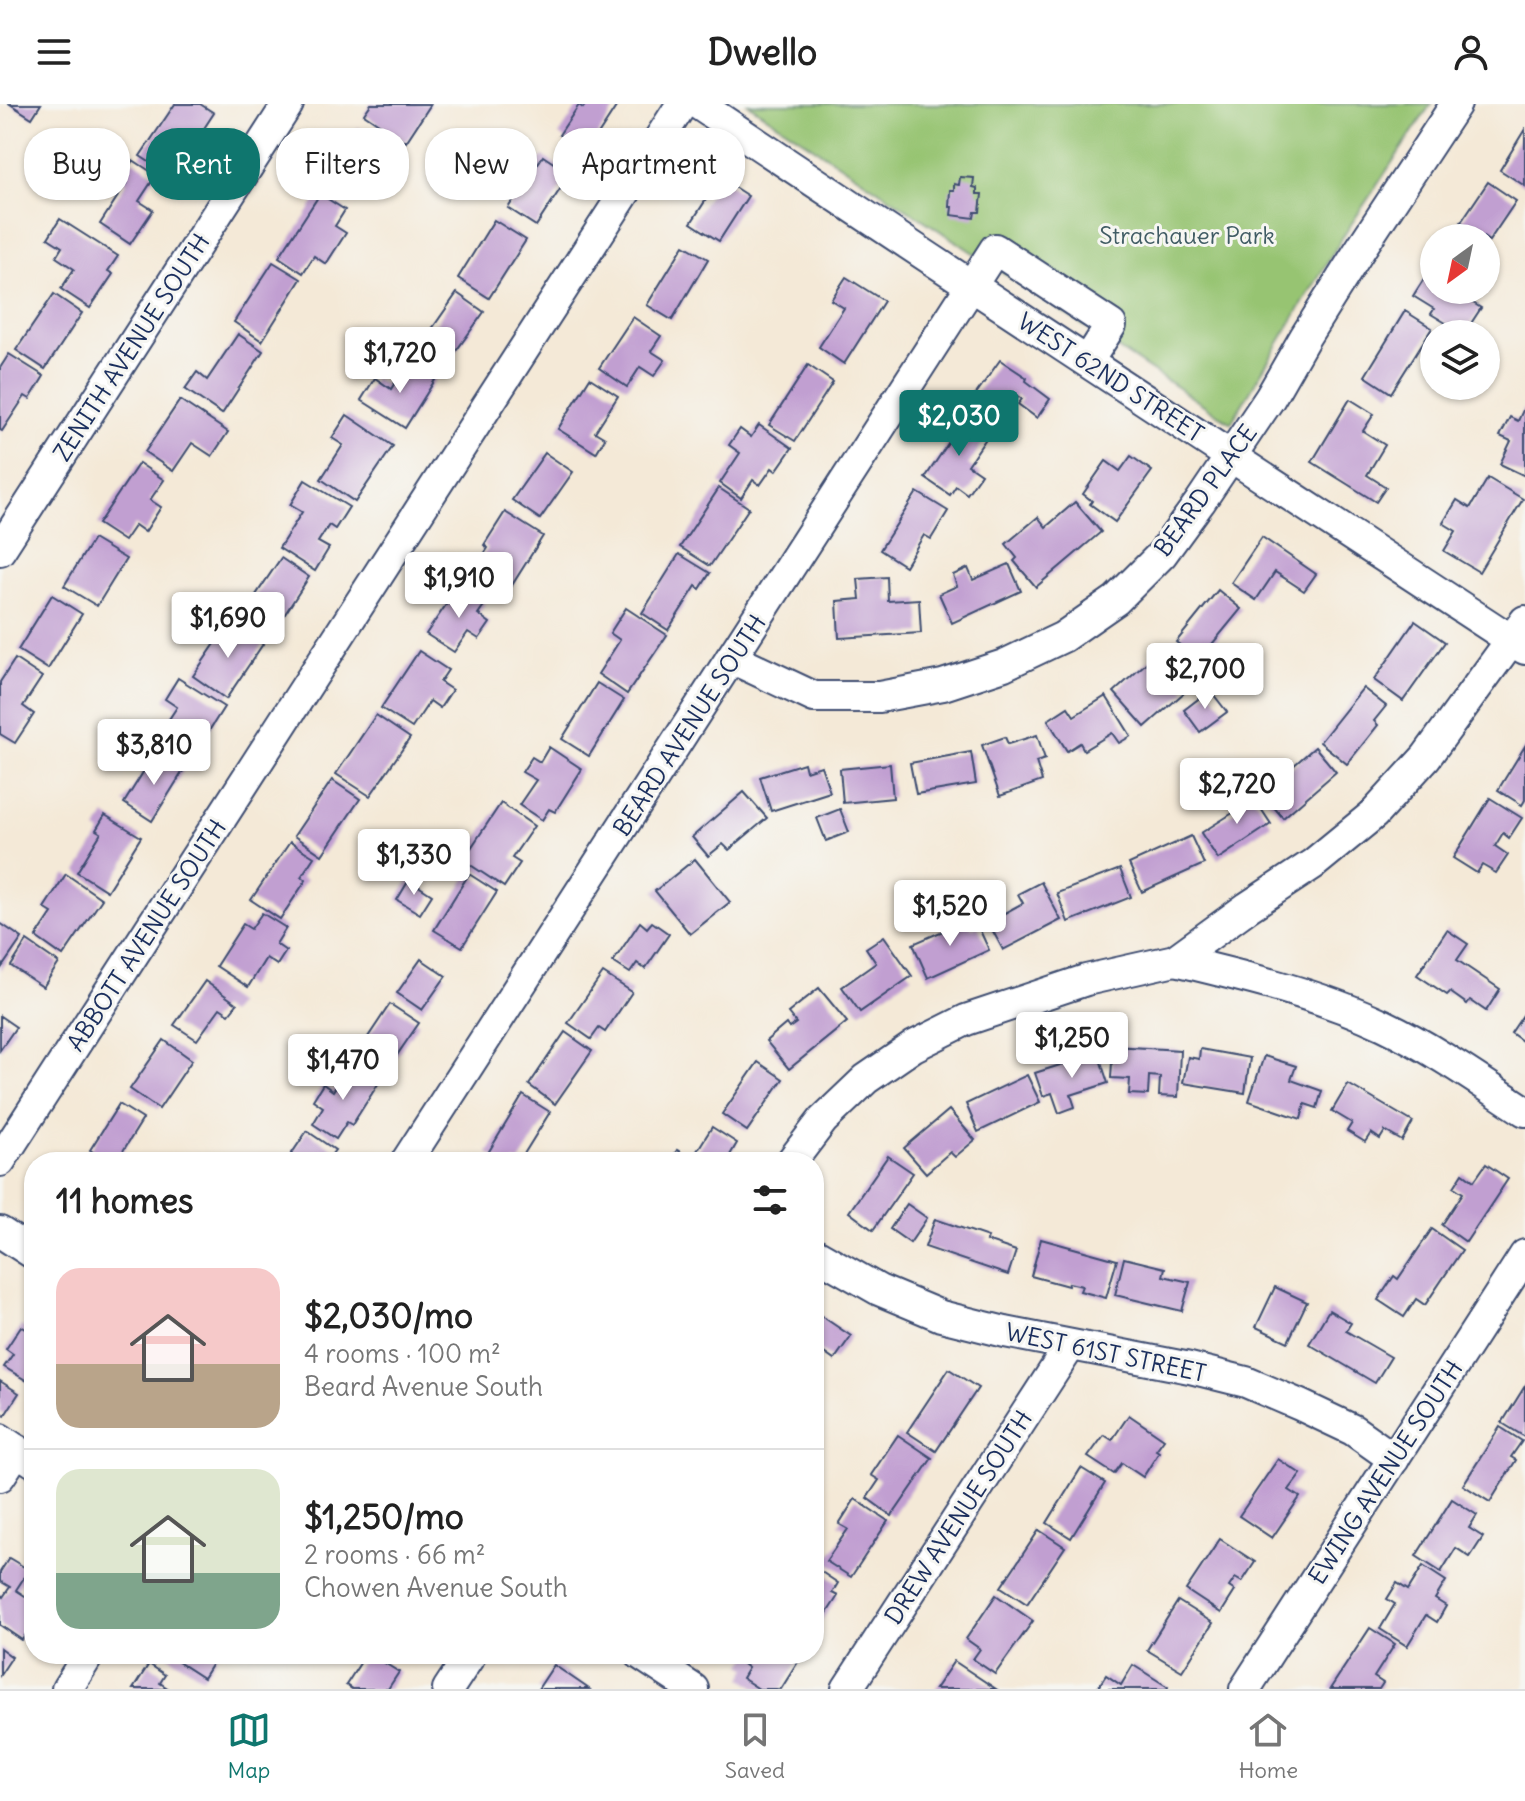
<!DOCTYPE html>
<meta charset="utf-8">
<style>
body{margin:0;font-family:Delius,sans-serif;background:#f6f6f6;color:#222;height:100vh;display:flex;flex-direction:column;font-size:30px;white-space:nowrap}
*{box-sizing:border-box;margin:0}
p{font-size:26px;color:#767676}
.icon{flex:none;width:44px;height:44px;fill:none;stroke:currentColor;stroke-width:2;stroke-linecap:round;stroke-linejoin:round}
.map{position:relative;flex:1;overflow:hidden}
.details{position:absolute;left:24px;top:1048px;width:800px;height:512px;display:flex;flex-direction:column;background:#fff;border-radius:32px;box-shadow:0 2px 6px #0004}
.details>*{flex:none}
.guide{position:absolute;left:24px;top:24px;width:800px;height:72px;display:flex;gap:16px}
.needle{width:52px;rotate:213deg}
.controls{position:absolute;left:1420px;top:120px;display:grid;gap:16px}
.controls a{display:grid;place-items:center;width:80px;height:80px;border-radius:50%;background:#fff;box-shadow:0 2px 6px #0004;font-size:40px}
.price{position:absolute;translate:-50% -68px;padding:0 18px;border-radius:8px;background:#fff;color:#222;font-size:26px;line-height:52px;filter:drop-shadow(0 2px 4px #0008)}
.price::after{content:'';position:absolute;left:50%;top:48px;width:24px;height:18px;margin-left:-12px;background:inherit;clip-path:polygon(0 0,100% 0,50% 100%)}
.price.on{background:#0f766e;color:#fff}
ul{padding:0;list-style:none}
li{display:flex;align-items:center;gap:24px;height:200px;padding:0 32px}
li+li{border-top:2px solid #e0e0e0}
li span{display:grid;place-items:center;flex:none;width:224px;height:160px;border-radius:24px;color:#555}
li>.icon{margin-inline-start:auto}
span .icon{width:96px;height:96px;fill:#fffc;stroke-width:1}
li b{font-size:34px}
h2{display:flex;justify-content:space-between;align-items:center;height:96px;padding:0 32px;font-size:34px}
.tag{padding:0 28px;border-radius:32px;background:#fff;box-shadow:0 2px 6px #0004;font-size:28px;line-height:72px}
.tag.on{background:#0f766e;color:#fff}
header{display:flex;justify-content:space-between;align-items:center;height:104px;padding:0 32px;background:#fff;font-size:36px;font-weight:700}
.tab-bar{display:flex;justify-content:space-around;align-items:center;height:112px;border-top:2px solid #e0e0e0;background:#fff;font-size:22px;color:#767676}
.tab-bar a{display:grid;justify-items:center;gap:4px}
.tab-bar .on{color:#0f766e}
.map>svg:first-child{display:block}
.green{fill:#97c472;stroke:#597a68;stroke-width:2}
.building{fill:#c19fd1}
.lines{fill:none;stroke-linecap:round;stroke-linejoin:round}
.minor-casing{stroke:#3c4b70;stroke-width:34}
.minor{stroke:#fff;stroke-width:30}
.labels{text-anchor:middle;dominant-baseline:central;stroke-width:6;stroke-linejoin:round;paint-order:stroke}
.park-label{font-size:24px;fill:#405c64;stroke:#f6f6f2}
.street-label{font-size:24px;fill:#1b2f5e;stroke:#f6f6f2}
</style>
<header><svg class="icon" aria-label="menu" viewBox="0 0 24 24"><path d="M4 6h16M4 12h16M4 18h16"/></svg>Dwello<svg class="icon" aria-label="person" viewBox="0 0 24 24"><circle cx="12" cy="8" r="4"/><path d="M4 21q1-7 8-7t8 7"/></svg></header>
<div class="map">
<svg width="1525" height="1585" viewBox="0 0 1525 1585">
<rect width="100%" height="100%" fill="#f6f6f2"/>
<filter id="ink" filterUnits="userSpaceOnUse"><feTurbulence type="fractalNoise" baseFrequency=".0125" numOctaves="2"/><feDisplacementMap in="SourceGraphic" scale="16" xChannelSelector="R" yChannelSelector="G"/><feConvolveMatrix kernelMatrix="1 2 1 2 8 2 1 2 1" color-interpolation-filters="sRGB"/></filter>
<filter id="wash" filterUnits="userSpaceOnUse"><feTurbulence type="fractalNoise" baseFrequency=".006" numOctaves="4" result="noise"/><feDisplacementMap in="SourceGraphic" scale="32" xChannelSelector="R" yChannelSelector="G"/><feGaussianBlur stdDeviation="1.8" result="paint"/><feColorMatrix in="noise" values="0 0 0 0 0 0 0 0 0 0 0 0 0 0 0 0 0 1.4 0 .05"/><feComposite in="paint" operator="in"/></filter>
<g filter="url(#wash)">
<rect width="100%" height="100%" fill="#f4e9d7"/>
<path class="green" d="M748,0h683l-89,134 -111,185z"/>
<g id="blocks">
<g class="building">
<path d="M10,0h31l-9,14z"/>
<path d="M175,0h25l14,9 -42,64 -32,-21z"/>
<path d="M371,0h60l-25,38 -42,-28z"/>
<path d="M586,0h25l5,3 -30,46 -27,-18 20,-30 4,3z"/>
<path d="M358,23l26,18 -23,32 10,7 -10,15 -36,-24z"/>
<path d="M1525,25v57l-25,-16z"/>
<path d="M543,52l27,18 -34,52 -28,-18z"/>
<path d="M133,56l23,15 -17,26 14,9 -23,34 -30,-20 27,-42 -6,-4z"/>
<path d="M960,73l14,1 -1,9 4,1v6h5l-2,18h-5l-1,6 -23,-3 1,-8h-3l1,-17h4v-6l5,1z"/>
<path d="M720,74l28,18 -29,45 -28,-18z"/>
<path d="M1488,78l28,19 -27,40 -28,-19z"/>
<path d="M320,90l25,16 -10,16 11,7 -20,31 -12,-8 -11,17 -24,-16z"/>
<path d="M60,115l58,37 -10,15 5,3 -23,34 -29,-19 13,-20 -18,-12 6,-10 -14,-9z"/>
<path d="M494,116l32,20 -37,58 -31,-20z"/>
<path d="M684,141l24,14 -36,61 -25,-15z"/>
<path d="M273,158l28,17 -39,62 -28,-19z"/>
<path d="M1434,159v27h47l-8,13 8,5 -17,26 -33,-20 3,-5 -21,-13z"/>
<path d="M846,173l38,24 -40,63 -25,-17 25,-39 -13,-8z"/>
<path d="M457,189l27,19 -38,53 -26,-19z"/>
<path d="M54,190l28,19 -37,56 -29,-19z"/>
<path d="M1405,207l27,17 -41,65 -26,-17z"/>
<path d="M633,213l28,19 -10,15 14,9 -11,16 -14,-9 -13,20 -28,-19z"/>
<path d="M238,230l25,17 -41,63 -37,-25 12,-17 10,8z"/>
<path d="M9,250l35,22 -14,23 -5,-3 -23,35 -2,-1v-62z"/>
<path d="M1000,256l27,18 -1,3 24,18 -13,19 -19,-14 4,-5 -6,-4 -23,32 -27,-19z"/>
<path d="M408,258l27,18 -30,48 -44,-28 14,-22 16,11z"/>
<path d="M808,261l25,17 -38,59 -26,-16z"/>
<path d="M590,274l28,18 -23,36 10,6 -9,15 -38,-24z"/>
<path d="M1350,295l24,15 -11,17 22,14 -18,30 19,12 -10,15 -64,-40z"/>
<path d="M180,296l48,32 -16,24 -20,-13 -19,28 -28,-19z"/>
<path d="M1525,302v70l-25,-12 11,-23 -11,-5 10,-19 8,4z"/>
<path d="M347,311l46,31 -38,56 -34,-23 22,-34 -11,-7z"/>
<path d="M967,311l24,16 -23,34 13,9 -14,20 -11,-8 -6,9 -25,-17z"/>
<path d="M759,321l33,23 -16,23 -4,-3 -12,17 -7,-5 -12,18 -21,-15 20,-30 -11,-8 11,-16 11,8z"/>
<path d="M545,349l28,19 -33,47 -28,-19z"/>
<path d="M1131,352l21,15 -37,51 -25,-18 2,-3 -9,-7 23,-33 14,10z"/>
<path d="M139,359l25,17 -14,20 11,7 -16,25 -10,-7 -11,16 -26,-17z"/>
<path d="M1488,374l35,21 -44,73 -35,-21 12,-20 -13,-8 14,-23 13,8z"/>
<path d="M305,376l44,27 -14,22 -6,-4 -11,17 11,6 -14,23 -36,-23 23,-36 -12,-7z"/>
<path d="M719,384l30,20 -39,58 -30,-19z"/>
<path d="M917,388l31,19 -17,28 -7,-4 -19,31 -25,-16z"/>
<path d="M1075,398l26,30 -65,55 -22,-26 3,-3 -11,-14 32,-27 8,10z"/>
<path d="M505,408l38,24 -41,65 -34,-22 20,-31 -4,-3z"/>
<path d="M1262,433l54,37 -12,17 -29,-19 -19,28 -25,-17z"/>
<path d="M93,435l33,20 -29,47 -33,-20z"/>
<path d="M679,450l31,19 -10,16 -4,-3 -28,44 -26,-17z"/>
<path d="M281,454l28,19 -39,60 -29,-20z"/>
<path d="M1009,460l12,27 -69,32 -13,-29 18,-8 -4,-11 15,-7 5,12z"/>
<path d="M887,473l1,24 31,-2 2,34 -82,5 -2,-37 23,-2 -2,-20z"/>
<path d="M459,482l26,18 -7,10 12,9 -11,16 -11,-7 -14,20 -28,-18z"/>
<path d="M1218,486l23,19 -42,51 -23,-18z"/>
<path d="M52,491l30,19 -34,55 -30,-19z"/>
<path d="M626,504l41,27 -40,59 -29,-20 22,-34 -10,-7z"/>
<path d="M1415,517l30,21 -42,59 -29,-21z"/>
<path d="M230,518l33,22 -37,55 -33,-23z"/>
<path d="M419,547l29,19 -8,12 12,8 -12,18 -10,-7 -18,27 -31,-20z"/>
<path d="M1155,551l31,36 -41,36 -31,-35z"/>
<path d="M15,555l27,18 -19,29 11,8 -19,29 -15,-9v-52z"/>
<path d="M178,574l46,29 -36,57 -34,-22 23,-35 -12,-8z"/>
<path d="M597,579l27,17 -35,56 -27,-17z"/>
<path d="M1363,584l23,18 -12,15 4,4 -31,39 -27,-22z"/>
<path d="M1210,586l17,22 -27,20 -16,-22z"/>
<path d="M1106,592l25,40 -12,7 -7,-10 -28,17 -4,-7 -13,8 -19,-31 20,-13 6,9z"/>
<path d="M376,611l34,23 -40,58 -34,-22z"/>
<path d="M1037,631l8,24 -9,3 6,19 -42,15 -18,-51 23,-8 3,7z"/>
<path d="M1525,642v54l-3,5 -24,-15z"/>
<path d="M549,643l33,22 -27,43 -6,-3 -7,11 -23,-15 17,-25 -14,-8 10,-15 8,5z"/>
<path d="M1315,643l21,25 -53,46 -21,-25z"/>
<path d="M971,648l5,32 -60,10 -6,-31z"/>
<path d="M155,649l28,18 -31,50 -28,-18z"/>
<path d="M804,659l2,8 15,-5 9,26 -59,19 -11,-34z"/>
<path d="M890,660l3,34 -50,5 -3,-34z"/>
<path d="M332,676l28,19 -38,56 -28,-19z"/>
<path d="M744,688l23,26 -38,32 -6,-6 -15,12 -16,-19z"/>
<path d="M1250,688l21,32 -53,35 -17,-26 35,-22 -4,-8z"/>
<path d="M1490,694l32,20 -13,20 -6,-5 -8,13 13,9 -12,18 -14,-8 -5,8 -24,-15z"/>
<path d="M501,699l33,23 -22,32 8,5 -16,24 -41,-27z"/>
<path d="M840,705l9,23 -23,9 -9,-23z"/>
<path d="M105,711l36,22 -34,54 -30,-19 24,-39 -5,-3z"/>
<path d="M1191,732l13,28 -62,28 -13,-28z"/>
<path d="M290,738l24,15 -13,20 5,3 -26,39 -29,-19z"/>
<path d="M695,755l35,43 -40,32 -35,-43z"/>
<path d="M1120,765l11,28 -63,25 -11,-29z"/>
<path d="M66,770l36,25 -39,57 -27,-19 16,-24 -8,-5z"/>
<path d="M469,770l28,18 -35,55 -28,-17z"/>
<path d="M409,776l23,15 -12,19 -23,-14z"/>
<path d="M1041,778l20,38 -58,30 -15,-28 35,-19 -5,-9z"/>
<path d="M262,809l24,15 -10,16 10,7 -9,14 -11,-7 -18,29 -32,-21 27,-42 8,5z"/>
<path d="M968,816l4,9 6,-3 11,24 -61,28 -15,-34z"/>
<path d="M640,818l7,6 5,-6 17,12 -24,35 -8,-6 -7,10 -17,-11z"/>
<path d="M0,819l22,15 -22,32z"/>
<path d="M1447,826l21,14 -11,16 43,29 -14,22 -16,-11 -3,4 -17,-12 -3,3 -30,-20z"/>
<path d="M884,832l28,40 -52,36 -18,-25 34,-24 -10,-15z"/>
<path d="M27,837l32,22 -16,24 -32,-21z"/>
<path d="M421,855l25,17 -24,34 -25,-17z"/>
<path d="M603,869l29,19 -27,40 -6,-4 -8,11 -23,-16z"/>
<path d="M205,877l32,23 -8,10 -9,-6 -23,32 -23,-15z"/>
<path d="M819,884l28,34 -58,47 -23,-28 20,-17 3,4 7,-5 -8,-10z"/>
<path d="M390,900l29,19 -35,51 -28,-19z"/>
<path d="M1525,908v31l-14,-10z"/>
<path d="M0,912l16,11 -16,23z"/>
<path d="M565,928l27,19 -37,53 -26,-19z"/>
<path d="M164,936l28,20 -33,49 -29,-20z"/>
<path d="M1113,942l67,4 -2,47 -19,-1 1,-19 -11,-1 -1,19 -19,-1 1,-15 -19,-1z"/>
<path d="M1200,945l50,9 -5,35 -62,-10 5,-26 11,2z"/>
<path d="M1098,949l10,30 -37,12 4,12 -16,6 -7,-20 -9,3 -8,-23z"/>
<path d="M1264,952l32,10 -5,14 31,11 -5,17 -12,-4 -4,15 -52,-18z"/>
<path d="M758,958l25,17 -36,52 -25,-17z"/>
<path d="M349,962l29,18 -26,41 -5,-3 -11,17 -23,-15 10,-17 -10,-7 10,-16 10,7z"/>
<path d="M1027,971l13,27 -62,30 -12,-28z"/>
<path d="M1348,980l65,38 -11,19 -17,-10 -5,8 -9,-6 -6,9 -18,-11 5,-8 -20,-12z"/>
<path d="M523,991l27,17 -31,50h-16l-15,-9z"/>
<path d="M119,1000l24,15 -27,43h-7l-19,-12z"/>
<path d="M949,1006l26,30 -20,17 -5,-5 -24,21 -22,-25z"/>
<path d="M712,1023l25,16 -11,19h-56l7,-12 15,9z"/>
<path d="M307,1027l28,19 -9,12h-40z"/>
<path d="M888,1052l25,17 -40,57 -24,-18z"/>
<path d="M1486,1060l22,15 -42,63 -24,-17 21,-32 -9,-6 9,-14 11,8z"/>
<path d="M907,1100l20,14 -17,25 -20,-14z"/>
<path d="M935,1115l53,18 -2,4 30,10 -8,24 -83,-28z"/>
<path d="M1432,1125l30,21 -37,55 -9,-6 -12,18 -26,-17 16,-24 4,3z"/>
<path d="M1041,1135l76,21 -11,38 -26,-7 2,-5 -13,-3 -1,3 -37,-10z"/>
<path d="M1124,1154l41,10 -2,8 27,6 -8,29 -67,-16z"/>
<path d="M1275,1183l32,15 -19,40 -32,-15z"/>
<path d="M1329,1206l22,13 -5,8 45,26 -16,26 -66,-39z"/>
<path d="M814,1207l37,25 -17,24 -20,-14z"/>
<path d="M21,1222l13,8v39l-5,9 -25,-15 9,-13 -7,-5z"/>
<path d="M949,1265l29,19 -42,63 -29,-19z"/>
<path d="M0,1277l19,12 -14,22 -5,-3z"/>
<path d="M1525,1282v51l-23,-14z"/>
<path d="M1129,1311l35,24 -8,11 3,2 -16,25 -21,-14 -8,11 -26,-17 16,-22 8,5z"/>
<path d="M1500,1323l22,14 -11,16 5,3 -26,42 -27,-17z"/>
<path d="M898,1331l34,23 -40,58 -25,-18 12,-18 -8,-5z"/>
<path d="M1278,1355l23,15 -12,16 11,7 -28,41 -33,-22z"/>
<path d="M1081,1364l24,15 -34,55 -24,-15z"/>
<path d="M855,1395l33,22 -37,56 -25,-16 22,-32 -9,-5z"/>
<path d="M1452,1395l25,16 -8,13 14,9 -13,20 -14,-9 -15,24 -25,-16z"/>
<path d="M1039,1426l26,17 -38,57 -26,-17z"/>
<path d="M1220,1435l35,23 -13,20 -7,-4 -6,9 6,4 -14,22 -35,-23z"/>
<path d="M9,1454l20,12 -13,20 18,12v10l-2,3 2,2v5l-12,18 -22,-15v-31l3,3 7,-10 -10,-6v-9z"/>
<path d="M1423,1462l23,15 -11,18 11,7 -9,16 -11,-7 -19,31 -27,-17 15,-25 -8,-5 10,-16 11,7z"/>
<path d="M814,1463l24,16 -6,10 6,3 -17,26 -7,-5z"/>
<path d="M996,1491l37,26 -38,53 -22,-15 7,-10 -14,-10z"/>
<path d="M1178,1497l35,22 -31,48 -35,-21z"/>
<path d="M1370,1524l25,16 -21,33 9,6 -4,6h-49z"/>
<path d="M0,1544l12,9 -12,18z"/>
<path d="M166,1550h52l-15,24z"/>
<path d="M366,1550h4l29,18 -11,17h-36l-6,-4z"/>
<path d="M750,1550h53l-22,35h-22l-17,-11 6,-10 -5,-4z"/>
<path d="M954,1557l42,28h-61z"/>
<path d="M149,1560l16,11 -5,8 9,6h-36z"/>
<path d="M554,1561l35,24h-51z"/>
<path d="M1133,1561l35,22 -1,2h-70l9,-14 15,10z"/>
</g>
</g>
</g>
<g filter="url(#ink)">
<use href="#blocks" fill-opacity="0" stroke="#3c4b70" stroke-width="2"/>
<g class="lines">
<defs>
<g id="minor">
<path d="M698,0c274,184 551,364 827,545"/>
<path d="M0,446l288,-446"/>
<path d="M731,554l83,39h65l64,-12 61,-20 59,-28 53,-37 46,-46 38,-52 70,-104 35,-61 56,-89 95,-144"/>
<path d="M1175,856c71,17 143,34 209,65 50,24 95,56 141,86"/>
<path d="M0,1057l682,-1057"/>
<path d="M406,1058l589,-913 116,76 -23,36"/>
<path d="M791,1058l32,-42 43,-41 48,-33 52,-26 120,-40 89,-20 73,-53 65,-43 61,-50 52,-57 99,-136"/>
<path d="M0,1128l34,22"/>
<path d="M814,1149l65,37 62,26 64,16 185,36 56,14 54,23 53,25 41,29"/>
<path d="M0,1335l34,23"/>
<path d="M0,1372l17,-26"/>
<path d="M640,1550l53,35"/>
<path d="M67,1585l22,-35"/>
<path d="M448,1585l23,-35"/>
<path d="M847,1585l223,-343"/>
<path d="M1245,1585l280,-434"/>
</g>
</defs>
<use href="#minor" class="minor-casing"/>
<use href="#minor" class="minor"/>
</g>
</g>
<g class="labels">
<g class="park-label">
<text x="1187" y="131">Strachauer Park</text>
</g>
<g class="street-label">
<text transform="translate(131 243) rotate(-57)">ZENITH AVENUE SOUTH</text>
<text transform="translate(1111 273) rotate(33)">WEST 62ND STREET</text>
<text transform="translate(1205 386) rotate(-54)">BEARD PLACE</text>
<text transform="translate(689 621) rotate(-57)">BEARD AVENUE SOUTH</text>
<text transform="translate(146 831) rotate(-57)">ABBOTT AVENUE SOUTH</text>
<text transform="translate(1106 1248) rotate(12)">WEST 61ST STREET</text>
<text transform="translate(1385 1368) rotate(-57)">EWING AVENUE SOUTH</text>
<text transform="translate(958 1413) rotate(-57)">DREW AVENUE SOUTH</text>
</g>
</g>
</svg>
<div class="controls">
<a><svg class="needle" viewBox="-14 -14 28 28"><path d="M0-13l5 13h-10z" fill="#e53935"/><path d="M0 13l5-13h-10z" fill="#767676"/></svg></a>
<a><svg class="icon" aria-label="layers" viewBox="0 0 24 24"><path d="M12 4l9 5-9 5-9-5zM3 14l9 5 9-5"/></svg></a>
</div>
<b class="price" style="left:400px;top:291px">$1,720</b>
<b class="price on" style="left:959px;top:354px">$2,030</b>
<b class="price" style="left:459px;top:516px">$1,910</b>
<b class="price" style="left:228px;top:556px">$1,690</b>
<b class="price" style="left:1205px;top:607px">$2,700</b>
<b class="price" style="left:154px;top:683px">$3,810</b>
<b class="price" style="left:1237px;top:722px">$2,720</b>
<b class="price" style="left:414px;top:793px">$1,330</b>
<b class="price" style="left:950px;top:844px">$1,520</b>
<b class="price" style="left:1072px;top:976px">$1,250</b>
<b class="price" style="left:343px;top:998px">$1,470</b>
<div class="guide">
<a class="tag">Buy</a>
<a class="tag on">Rent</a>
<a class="tag">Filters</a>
<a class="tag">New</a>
<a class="tag">Apartment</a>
</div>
<section class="details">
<h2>11 homes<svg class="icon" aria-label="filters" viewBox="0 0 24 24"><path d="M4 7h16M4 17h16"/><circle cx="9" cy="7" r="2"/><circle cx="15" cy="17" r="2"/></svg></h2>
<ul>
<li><span style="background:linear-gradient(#f6c9c9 60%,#b9a48a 0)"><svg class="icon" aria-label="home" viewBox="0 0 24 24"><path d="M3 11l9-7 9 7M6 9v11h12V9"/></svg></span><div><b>$2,030/mo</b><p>4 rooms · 100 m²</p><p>Beard Avenue South</p></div></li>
<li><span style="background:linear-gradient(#dfe7d0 65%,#7fa58c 0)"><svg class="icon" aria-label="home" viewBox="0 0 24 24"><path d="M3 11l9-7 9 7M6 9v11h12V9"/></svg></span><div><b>$1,250/mo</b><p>2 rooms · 66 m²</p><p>Chowen Avenue South</p></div></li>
</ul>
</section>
</div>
<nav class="tab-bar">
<a class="on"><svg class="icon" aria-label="map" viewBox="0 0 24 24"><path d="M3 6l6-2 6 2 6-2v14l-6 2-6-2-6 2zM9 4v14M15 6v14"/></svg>Map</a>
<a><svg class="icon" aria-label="saved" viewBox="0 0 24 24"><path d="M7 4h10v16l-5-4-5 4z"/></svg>Saved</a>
<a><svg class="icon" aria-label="home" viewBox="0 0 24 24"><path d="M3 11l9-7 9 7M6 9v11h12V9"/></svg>Home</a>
</nav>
